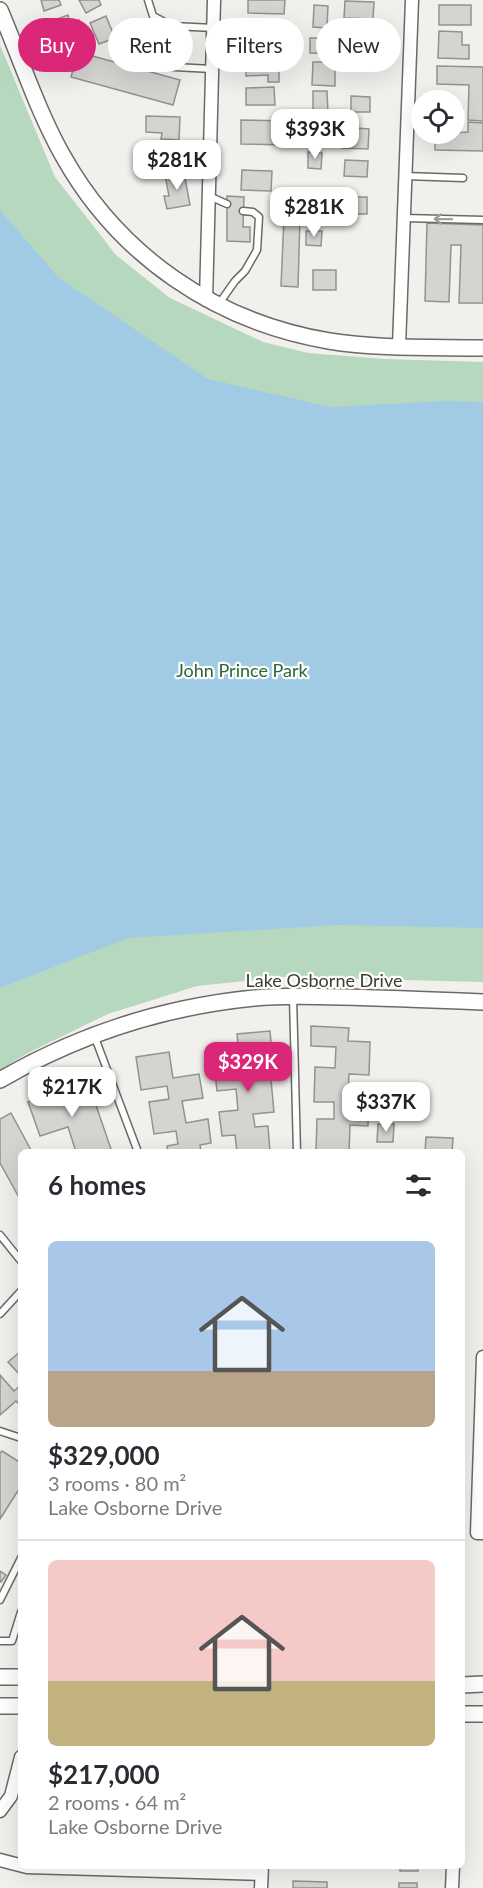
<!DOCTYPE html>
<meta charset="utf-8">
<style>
body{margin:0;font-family:Lato,sans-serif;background:#f7f7f7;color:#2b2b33;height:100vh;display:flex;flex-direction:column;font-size:22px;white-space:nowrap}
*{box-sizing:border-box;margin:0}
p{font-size:20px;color:#7c7c81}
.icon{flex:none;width:33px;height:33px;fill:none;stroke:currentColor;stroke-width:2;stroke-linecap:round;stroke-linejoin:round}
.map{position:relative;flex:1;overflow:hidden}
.panel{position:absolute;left:18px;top:1149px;width:447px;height:720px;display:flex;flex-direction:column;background:#fff;border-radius:9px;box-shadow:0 6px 24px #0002}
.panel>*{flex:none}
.guide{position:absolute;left:18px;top:18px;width:447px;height:54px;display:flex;gap:12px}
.fabs{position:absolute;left:411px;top:90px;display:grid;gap:12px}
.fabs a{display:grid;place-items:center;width:54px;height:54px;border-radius:50%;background:#fff;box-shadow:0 6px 24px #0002;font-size:30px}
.price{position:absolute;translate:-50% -51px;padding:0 14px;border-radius:12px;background:#fff;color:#222;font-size:20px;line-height:39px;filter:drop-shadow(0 2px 3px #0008)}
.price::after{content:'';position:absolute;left:50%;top:36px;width:18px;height:14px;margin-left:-9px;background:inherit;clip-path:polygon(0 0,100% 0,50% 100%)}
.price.selected{background:#db2777;color:#fff}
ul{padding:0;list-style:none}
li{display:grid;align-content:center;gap:12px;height:318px;padding:0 30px}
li+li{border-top:2px solid #e1e1e2}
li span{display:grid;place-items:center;height:186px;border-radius:9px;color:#555}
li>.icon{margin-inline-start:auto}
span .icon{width:108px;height:108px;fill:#fffc;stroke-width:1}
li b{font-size:26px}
h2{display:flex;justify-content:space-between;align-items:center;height:72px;padding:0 30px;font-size:26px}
.tag{padding:0 21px;border-radius:27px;background:#fff;box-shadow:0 6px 24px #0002;font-size:21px;line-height:54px}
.tag.selected{background:#db2777;color:#fff}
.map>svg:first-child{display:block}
.green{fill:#b6d8bf}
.water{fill:#a1cbe5}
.building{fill:#d4d4d1;stroke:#93928f;stroke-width:1.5}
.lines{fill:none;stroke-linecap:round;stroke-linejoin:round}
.service-casing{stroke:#6b6a67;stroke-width:9}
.minor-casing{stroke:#6b6a67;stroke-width:15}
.tertiary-casing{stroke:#6b6a67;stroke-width:18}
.service{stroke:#fff;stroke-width:6}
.minor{stroke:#fff;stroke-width:12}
.tertiary{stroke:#fff;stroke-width:15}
.oneway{stroke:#9d9d9c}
.labels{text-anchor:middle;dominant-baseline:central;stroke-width:4.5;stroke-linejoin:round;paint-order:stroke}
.park-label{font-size:18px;fill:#296540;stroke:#fefefa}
.street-label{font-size:18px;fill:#3b3b3a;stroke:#fefefa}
</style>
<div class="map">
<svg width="483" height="1888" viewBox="0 0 483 1888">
<rect width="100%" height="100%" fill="#f1f0ed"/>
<path class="green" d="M0,45l55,132 61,78 54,43 93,44 45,11 77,6 98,3v620l-200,-5 -86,9 -89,28 -80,39 -28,17z"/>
<path class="water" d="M0,210l59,68 149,101 123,28 116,-6 36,1v526l-146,-3 -209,13 -128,50z"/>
<g class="building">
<path d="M41,0h18l2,5 -17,6z"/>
<path d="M79,0h20l2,5 -15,8z"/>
<path d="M248,0h37l-1,14 -36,-1z"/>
<path d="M345,1l29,1 -1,17 -29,-1z"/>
<path d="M314,5l14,1 -1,22 -14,-1z"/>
<rect x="439" y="5" width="32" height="20"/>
<path d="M68,15l2,8 9,-3 5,14 -25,8 -7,-21z"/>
<path d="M106,16l9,22 -16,6 -9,-21z"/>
<path d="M248,23l17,1 -1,20 -17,-1z"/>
<path d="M439,31l23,1v13h7v14l-31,-1z"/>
<path d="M310,38h63l-1,17 -62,-2z"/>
<path d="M78,52l102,28 -7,25 -102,-28z"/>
<path d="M246,55h33v27h-11v-7l-22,1z"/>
<path d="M313,62h22v24l-23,-1z"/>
<path d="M437,66l46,1v54l-15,-1 1,-35 -32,-1z"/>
<path d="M274,87l1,18h-29v-17z"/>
<path d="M313,91h14l1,23h-15z"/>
<path d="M351,96l19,1v15h-19z"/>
<path d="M146,116l34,1 -1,23 -18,-1 1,-6 -16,-1z"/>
<path d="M241,120l46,1v24l-46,-1z"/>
<path d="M468,122l15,1v28l-48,-1v-16l33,-2z"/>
<path d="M343,127l26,2 -1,20 -26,-1z"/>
<path d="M308,152l14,1 -1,16 -13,-1z"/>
<path d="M345,160l23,1 -1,16 -23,-1z"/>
<path d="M242,170l30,1 -1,20 -30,-1z"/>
<path d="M184,173l6,32 -23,4 -3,-13h5l-4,-21z"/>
<path d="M227,196l17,1 -1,30h7v15l-23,-1z"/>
<rect x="344" y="197" width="23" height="17"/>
<path d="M284,217l16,1 -2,69 -17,-1z"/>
<path d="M427,223l56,2v78h-24l2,-58h-10l-2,57 -24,-1z"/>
<path d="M306,231h16l-1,15 -15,-1z"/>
<rect x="313" y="270" width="23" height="20"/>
<path d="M311,1026l38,2 -1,13 22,1 -1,33 -20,-1 -1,23h20v29l-18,-1 -1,27h-33l1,-33h17v-17h-20l1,-35 20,1 1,-21 -25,-1z"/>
<path d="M270,1031l3,34 -25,2 2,14 21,-1 3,32 -21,2 2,13 13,-1 2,26h-33l-2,-17 -13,1 -3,-24 19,-2 -2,-21 -19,2 -3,-26 26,-3 -3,-28z"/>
<path d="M169,1052l4,26 26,-4 4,24 -21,3 4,22 22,-4 3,24 -11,2 1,7h-33l-1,-6 11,-2 -2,-13 -22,3 -5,-32 20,-3 -2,-13 -26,4 -5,-33z"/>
<path d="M88,1082l24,70h-36l-8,-25 -28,9 -12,-34z"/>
<path d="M11,1113l21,39h-11v49l-21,-38v-44z"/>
<path d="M378,1124h16l-1,18h-16z"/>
<path d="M426,1137l27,1 -1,14h-27z"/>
<path d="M21,1351v25l-13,-14z"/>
<path d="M0,1375l14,16 7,-6v21l-5,-5 -16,14z"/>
<path d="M2,1451l19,12v23l-21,33v-66z"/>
<path d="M0,1571l6,4 -5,7 -1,-1z"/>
<rect x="299" y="1866" width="29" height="2"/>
<rect x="400" y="1866" width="18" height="5"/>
<path d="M293,1881l34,1v6h-34z"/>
<rect x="399" y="1883" width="18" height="5"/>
</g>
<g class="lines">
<defs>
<g id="service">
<path d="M148,0l5,16 19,10 42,2"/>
<path d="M137,65l75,4"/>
<path d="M409,108h13"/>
<path d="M454,109h5"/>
<path d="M405,176l58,2"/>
<path d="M209,196l18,8"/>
<path d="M404,218l79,2"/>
<path d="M218,305l17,-24 10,-10 12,-21 2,-33 -6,-5 -10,-1"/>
<path d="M293,997l4,155"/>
<path d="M94,1035l44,117"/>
<path d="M0,1235l21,26"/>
<path d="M0,1314l21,-23"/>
<path d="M0,1431l21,7"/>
<path d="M0,1600l21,-42"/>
<path d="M0,1641h12l9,-29"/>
</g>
<g id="minor">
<path d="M206,300l8,-300"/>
<path d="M399,346l13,-346"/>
<path d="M483,1357l-6,176h6"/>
<path d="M0,1811l11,-15 10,-39"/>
<path d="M0,1860l27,7 234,7"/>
<path d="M261,1888l1,-22"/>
<path d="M452,1888l1,-22"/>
</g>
<g id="tertiary">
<path d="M0,10c20,47 38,102 63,146 56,100 153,166 266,185 48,8 105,6 154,7"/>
<path d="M0,1080c79,-46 164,-73 254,-82 29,-3 58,-2 87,-1 48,1 95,3 142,5"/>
<path d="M0,1677h21"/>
<path d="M462,1685l21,-1"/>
<path d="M0,1706h21"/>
<path d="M462,1714h21"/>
</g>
</defs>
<use href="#service" class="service-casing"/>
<use href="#minor" class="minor-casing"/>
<use href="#tertiary" class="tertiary-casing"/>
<use href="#service" class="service"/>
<use href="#minor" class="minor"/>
<use href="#tertiary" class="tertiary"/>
</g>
<defs><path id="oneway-shaft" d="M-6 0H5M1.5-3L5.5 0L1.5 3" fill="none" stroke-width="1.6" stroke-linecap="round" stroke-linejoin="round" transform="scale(1.5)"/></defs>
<use class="oneway" href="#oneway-shaft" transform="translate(443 219) rotate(-179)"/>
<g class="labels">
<g class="park-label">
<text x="242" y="670">John Prince Park</text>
</g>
<g class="street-label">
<text x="324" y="980">Lake Osborne Drive</text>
</g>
</g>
</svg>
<div class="fabs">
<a><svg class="icon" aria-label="locate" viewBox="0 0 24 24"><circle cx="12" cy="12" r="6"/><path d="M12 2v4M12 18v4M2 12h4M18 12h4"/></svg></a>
</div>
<b class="price" style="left:315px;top:160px">$393K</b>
<b class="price" style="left:177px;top:191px">$281K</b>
<b class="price" style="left:314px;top:238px">$281K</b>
<b class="price selected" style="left:248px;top:1093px">$329K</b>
<b class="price" style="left:72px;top:1118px">$217K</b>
<b class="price" style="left:386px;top:1133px">$337K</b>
<div class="guide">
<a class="tag selected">Buy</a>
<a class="tag">Rent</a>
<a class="tag">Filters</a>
<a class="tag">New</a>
</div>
<section class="panel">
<h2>6 homes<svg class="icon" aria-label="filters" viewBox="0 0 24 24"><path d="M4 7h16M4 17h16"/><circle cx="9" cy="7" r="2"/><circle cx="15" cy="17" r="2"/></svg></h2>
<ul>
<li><span style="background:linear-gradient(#a9c7e8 70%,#b9a48a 0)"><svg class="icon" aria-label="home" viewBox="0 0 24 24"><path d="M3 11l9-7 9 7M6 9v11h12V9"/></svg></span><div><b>$329,000</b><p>3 rooms · 80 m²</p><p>Lake Osborne Drive</p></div></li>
<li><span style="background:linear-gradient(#f6c9c9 65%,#c2b280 0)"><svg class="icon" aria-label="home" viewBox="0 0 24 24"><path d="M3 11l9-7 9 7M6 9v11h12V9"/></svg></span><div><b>$217,000</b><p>2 rooms · 64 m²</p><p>Lake Osborne Drive</p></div></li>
</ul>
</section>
</div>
